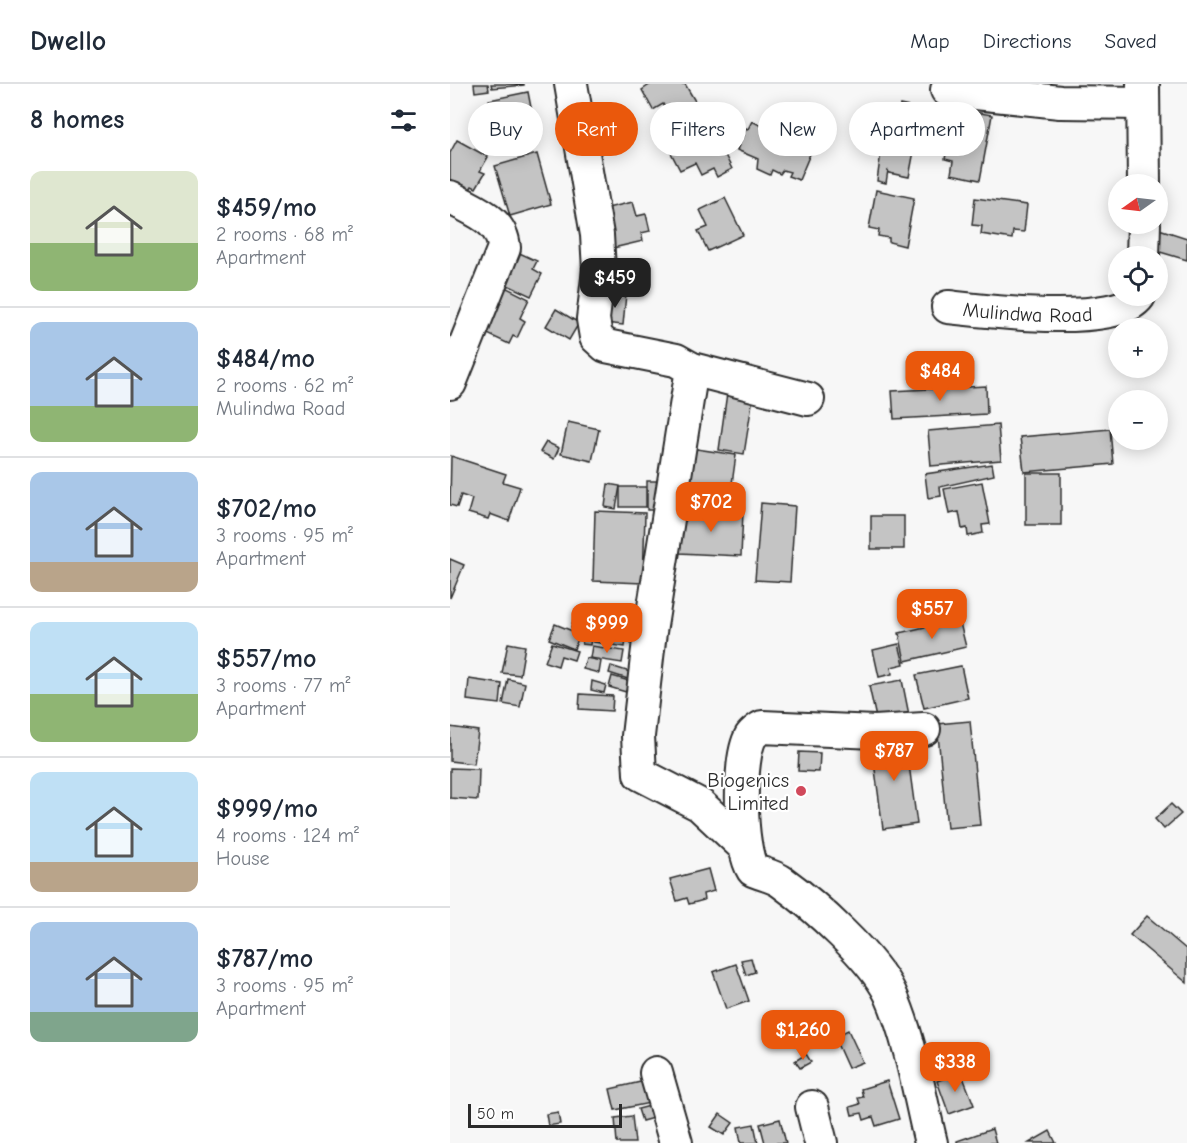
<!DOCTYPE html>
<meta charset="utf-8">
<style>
body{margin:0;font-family:"Comic Neue",sans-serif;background:#f6f6f7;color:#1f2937;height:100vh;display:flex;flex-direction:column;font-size:22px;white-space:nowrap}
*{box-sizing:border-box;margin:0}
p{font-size:20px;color:#747a83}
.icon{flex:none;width:33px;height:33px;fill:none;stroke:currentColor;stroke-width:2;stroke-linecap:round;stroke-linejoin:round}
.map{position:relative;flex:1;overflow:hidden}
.sheet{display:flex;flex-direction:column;background:#fff;width:450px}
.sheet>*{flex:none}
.banner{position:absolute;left:18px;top:18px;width:570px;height:54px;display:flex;gap:12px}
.needle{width:39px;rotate:256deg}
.buttons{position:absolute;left:658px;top:90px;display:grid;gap:12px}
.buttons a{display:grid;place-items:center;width:60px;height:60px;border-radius:50%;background:#fff;box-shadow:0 3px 15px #0003;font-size:30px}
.scale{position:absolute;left:18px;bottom:15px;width:154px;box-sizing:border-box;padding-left:6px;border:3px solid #2b2b2b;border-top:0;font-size:16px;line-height:21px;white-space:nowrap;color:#2b2b2b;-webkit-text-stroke:4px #fff;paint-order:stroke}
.price{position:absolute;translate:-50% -51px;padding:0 14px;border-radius:12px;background:#ea580c;color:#fff;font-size:20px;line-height:39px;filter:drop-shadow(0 2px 3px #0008)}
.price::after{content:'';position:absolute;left:50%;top:36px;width:18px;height:14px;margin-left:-9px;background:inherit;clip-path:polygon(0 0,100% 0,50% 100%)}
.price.active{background:#222;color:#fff}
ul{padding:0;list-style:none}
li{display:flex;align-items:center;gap:18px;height:150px;padding:0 30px}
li+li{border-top:2px solid #e0e1e3}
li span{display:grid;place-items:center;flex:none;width:168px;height:120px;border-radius:12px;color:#555}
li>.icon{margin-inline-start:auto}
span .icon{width:72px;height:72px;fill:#fffc;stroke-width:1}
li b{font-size:26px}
h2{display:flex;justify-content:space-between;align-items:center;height:72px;padding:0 30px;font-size:26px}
.tag{padding:0 21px;border-radius:27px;background:#fff;box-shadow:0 3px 15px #0003;font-size:21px;line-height:54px}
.tag.active{background:#ea580c;color:#fff}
header{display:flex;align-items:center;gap:36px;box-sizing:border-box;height:84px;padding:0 30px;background:#fff;border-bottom:2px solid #e0e1e3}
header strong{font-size:28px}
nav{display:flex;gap:33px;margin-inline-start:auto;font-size:21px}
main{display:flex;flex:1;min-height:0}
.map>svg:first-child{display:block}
.building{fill:#c4c4c4;stroke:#2b2b2b;stroke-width:1.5}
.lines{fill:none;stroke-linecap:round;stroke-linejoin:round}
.minor-casing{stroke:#2b2b2b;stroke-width:36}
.minor{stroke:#fff;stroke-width:32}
.poi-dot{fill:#d1495b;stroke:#fff;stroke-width:2}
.labels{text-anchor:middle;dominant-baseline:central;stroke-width:4.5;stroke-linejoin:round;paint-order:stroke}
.street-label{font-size:20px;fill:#2b2b2b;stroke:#fff}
.poi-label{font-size:20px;fill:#2b2b2b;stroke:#fff;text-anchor:end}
</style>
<header>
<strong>Dwello</strong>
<nav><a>Map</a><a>Directions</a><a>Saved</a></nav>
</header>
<main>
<section class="sheet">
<h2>8 homes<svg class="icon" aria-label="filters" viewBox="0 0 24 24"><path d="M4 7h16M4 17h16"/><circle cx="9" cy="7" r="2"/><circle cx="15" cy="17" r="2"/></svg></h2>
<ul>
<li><span style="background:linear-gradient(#dfe7d0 60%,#8fb573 0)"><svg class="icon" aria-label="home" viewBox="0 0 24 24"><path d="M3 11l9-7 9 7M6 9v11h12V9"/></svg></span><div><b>$459/mo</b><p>2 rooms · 68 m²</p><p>Apartment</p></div></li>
<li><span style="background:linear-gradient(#a9c7e8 70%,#8fb573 0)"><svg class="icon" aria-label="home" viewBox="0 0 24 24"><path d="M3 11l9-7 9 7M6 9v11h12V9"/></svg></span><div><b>$484/mo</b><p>2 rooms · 62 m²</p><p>Mulindwa Road</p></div></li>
<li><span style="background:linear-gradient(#a9c7e8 75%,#b9a48a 0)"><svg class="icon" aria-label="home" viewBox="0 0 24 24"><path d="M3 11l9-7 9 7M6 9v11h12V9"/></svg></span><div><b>$702/mo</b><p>3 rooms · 95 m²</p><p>Apartment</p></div></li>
<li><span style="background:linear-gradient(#bfe0f5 60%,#8fb573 0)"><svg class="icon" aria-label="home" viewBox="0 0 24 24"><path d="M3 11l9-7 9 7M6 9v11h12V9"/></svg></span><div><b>$557/mo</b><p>3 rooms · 77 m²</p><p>Apartment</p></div></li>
<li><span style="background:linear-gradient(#bfe0f5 75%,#b9a48a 0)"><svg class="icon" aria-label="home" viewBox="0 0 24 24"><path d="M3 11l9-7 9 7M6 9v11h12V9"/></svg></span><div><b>$999/mo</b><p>4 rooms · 124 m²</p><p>House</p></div></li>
<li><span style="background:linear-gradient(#a9c7e8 75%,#7fa58c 0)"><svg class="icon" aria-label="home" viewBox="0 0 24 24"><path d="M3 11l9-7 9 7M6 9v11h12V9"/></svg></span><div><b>$787/mo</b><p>3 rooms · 95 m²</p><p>Apartment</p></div></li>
</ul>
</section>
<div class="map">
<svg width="737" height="1059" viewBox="0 0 737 1059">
<rect width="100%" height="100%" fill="#f7f7f7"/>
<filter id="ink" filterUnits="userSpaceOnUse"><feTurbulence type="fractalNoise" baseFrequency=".0167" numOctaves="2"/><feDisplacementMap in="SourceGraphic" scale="12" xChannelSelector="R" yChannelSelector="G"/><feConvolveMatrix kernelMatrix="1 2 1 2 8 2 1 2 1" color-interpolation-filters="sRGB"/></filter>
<g filter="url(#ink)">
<g class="building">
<path d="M24,0h14l1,6 -14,2z"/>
<path d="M41,0h33v1l-32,3z"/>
<path d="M201,0h34l17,29 -26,15 -13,-24 -10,6 -11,-20z"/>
<path d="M78,8l6,31 -12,3 3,18 -26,5 -10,-49z"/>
<path d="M450,21l35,7 -5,36 -15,-2 -6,31 -20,-4 -1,-3 -2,13 -9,-2 9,-65 12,1z"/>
<path d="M513,26l29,5 -12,65 -29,-6 2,-13 -8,-2 5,-25 -7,-1 3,-18h16z"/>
<path d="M255,31l27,54 -15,8 -4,-8 -12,6 -6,-12 -15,7 -11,-21 15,-8 -6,-13z"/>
<path d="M302,37l21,11 -3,6 5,3 2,-6 36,12 -14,33 -11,-4 2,-4 -7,-2 -3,4 -8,-4 -2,5 -13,-6 1,-10 -21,-9 9,-22 2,1z"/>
<path d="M7,56l31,17 -8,14 5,2 -9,15 -4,-2 -5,8 -17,-10v-31z"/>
<path d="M87,70l14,50 -41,12 -15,-50z"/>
<path d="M426,106l38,8 -9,48 -16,-4v-4l-11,-2 1,-6 -10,-2z"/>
<path d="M275,114l18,37 -35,16 -10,-20 10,-4 -8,-17z"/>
<path d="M525,114l52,7 -3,27 -11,-1 -1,8 -31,-5 1,-8 -10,-1z"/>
<path d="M183,118l4,14 9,-2 4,17 -9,2 2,8 -30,7 -10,-39z"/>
<path d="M706,144l31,10v22l-37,-11z"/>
<path d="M63,166l24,11 -4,8 9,5 -11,22 -32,-15z"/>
<path d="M51,201l28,14 -9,19 5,3 -8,17 -4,-2 -4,8 -28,-13z"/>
<path d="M157,209l19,1 -3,31 -19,-2z"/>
<path d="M106,225l23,14 -10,17 -23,-14z"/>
<path d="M536,302l1,28 -93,5 -2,-28z"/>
<path d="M277,309l26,4 -9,57 -25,-4z"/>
<path d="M118,338l31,7 -7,32 -31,-7z"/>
<path d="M548,341l3,35 -70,6 -3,-35z"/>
<path d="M660,345l3,35 -89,8 -4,-35z"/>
<path d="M96,358l13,6 -5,11 -14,-7z"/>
<path d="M240,364l46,7 -6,43 -46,-7z"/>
<path d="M1,372l55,18 -3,8 17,5 -11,34 -19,-7 -2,5 -20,-6 4,-14 -11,-4 -4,12 -7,-2z"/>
<path d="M542,380l2,11 -54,12 1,9 -13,2 -3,-24z"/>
<rect x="576" y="389" width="35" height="52"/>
<rect x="197" y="397" width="13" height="29"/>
<path d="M532,398l8,42 -8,1 1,8 -15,3 -1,-8 -5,1 -3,-17 -10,2 -5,-25z"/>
<path d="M158,400l12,2 -4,23 -11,-2z"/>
<rect x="170" y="403" width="26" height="20"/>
<path d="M311,419l34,3 -5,76 -35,-2z"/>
<path d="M230,426l63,2 -2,44 -62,-3z"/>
<path d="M145,427l50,2 -2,70 -50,-2z"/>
<rect x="421" y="432" width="33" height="33"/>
<path d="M0,475l14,6 -14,33z"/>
<path d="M148,527l31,5 -4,31 -32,-5z"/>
<path d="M125,531l8,4 -4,11 -8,-3z"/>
<path d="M509,535l7,28 -61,14 -6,-28z"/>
<path d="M105,540l25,10 -6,15 -25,-10z"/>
<path d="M135,545l7,1 -2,15 -8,-1z"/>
<path d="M58,559l17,3 -5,29 -18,-2z"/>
<path d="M102,559l25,8 -3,9 -13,-4 -3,10 -13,-4z"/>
<path d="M449,560l5,20 -13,3 1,7 -13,3 -6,-27z"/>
<path d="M142,562l32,5 -2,12 -32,-5z"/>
<path d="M136,574l15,3 -2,12 -16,-4z"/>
<path d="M161,582l19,6 -2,7 -19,-6z"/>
<path d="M511,582l7,32 -44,10 -8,-33z"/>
<path d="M162,592l17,5 -3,11 -17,-5z"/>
<path d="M19,595l33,5 -2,20 -33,-4z"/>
<path d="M58,595l17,4 -5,24 -17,-3z"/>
<path d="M452,596l8,40 -32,7 -9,-41z"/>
<path d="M142,597l14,4 -2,8 -13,-3z"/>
<path d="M130,610l33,2 -1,15 -33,-2z"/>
<path d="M520,637l10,104 -33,3 -10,-104z"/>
<path d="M0,643l28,4 -4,33 -24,-3z"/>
<path d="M455,651l12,89 -34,5 -12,-89z"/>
<path d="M349,668l21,1 -1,19 -21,-1z"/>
<path d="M0,684l29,1 -1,31 -28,-2z"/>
<path d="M721,720l10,10 -17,15 -9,-10z"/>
<path d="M258,785l6,22 -11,3 1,6 -15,4 -2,-6 -10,3 -7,-22z"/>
<path d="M697,832l40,34v33l-57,-48z"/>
<path d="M301,874l4,14 -9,3 -5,-15z"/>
<path d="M286,880l13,37 -23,8 -13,-37z"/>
<path d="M398,946l15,32 -15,6 -14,-31z"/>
<path d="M356,970l5,8 -11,6 -5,-7z"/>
<path d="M511,988l13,33 -25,9 -12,-33z"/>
<path d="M195,997l5,22 -35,7 -5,-21z"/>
<path d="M437,997l12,38 -23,7 -3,-9 -9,3 -2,-7 -10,2 -2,-8 10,-3 -2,-6 5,-1 -2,-8z"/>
<path d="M200,1022l3,12 -11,3 -4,-12z"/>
<path d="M108,1028l2,12 -12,2 -2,-12z"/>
<path d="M270,1030l13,9 -9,12 -13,-8z"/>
<path d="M182,1032l3,27h-18l-2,-25z"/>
<path d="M330,1035l6,24h-21l-5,-19z"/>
<path d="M304,1040l4,19h-17l-3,-16z"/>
<path d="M542,1045l4,14h-39v-2z"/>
<path d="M600,1047l6,12h-27z"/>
</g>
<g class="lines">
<defs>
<g id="minor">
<path d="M121,0l26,151 2,35 -6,49 3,18 10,9 70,14 16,9 -42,263 -12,104 2,38 60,31 45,42"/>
<path d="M693,0l1,100"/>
<path d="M497,6l113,12 82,1"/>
<path d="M0,113c23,14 52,21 54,51l-54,135"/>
<path d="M693,172l1,-32"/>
<path id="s1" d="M498,223c37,4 169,21 191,-11"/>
<path d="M242,285l116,30"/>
<path d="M474,645l-49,3 -113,-5c-3,2 -8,5 -11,9 -13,22 -12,112 2,134 9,4 21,6 29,12 32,23 91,76 108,111 21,47 29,101 41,150"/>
<path d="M206,989l20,70"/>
<path d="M362,1023l9,36"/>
</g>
</defs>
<use href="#minor" class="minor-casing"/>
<use href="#minor" class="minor"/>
</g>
</g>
<circle class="poi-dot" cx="351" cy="707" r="6"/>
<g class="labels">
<g class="street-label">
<text stroke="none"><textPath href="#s1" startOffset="80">Mulindwa Road</textPath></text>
</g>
<g class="poi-label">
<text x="339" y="696">Biogenics<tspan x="339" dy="23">Limited</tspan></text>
</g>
</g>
</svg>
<div class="buttons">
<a><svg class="needle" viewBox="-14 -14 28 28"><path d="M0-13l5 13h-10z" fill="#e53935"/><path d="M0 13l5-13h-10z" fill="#747a83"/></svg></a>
<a><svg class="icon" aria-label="locate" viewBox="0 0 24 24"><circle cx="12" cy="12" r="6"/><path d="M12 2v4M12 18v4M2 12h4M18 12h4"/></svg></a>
<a>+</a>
<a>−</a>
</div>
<div class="scale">50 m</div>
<b class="price active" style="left:165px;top:225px">$459</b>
<b class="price" style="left:490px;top:318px">$484</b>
<b class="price" style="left:261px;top:449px">$702</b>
<b class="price" style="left:482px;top:556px">$557</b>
<b class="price" style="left:157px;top:570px">$999</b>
<b class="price" style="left:444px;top:698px">$787</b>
<b class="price" style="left:353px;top:977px">$1,260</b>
<b class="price" style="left:505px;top:1009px">$338</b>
<div class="banner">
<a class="tag">Buy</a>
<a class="tag active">Rent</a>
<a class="tag">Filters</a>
<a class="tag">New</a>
<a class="tag">Apartment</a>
</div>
</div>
</main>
